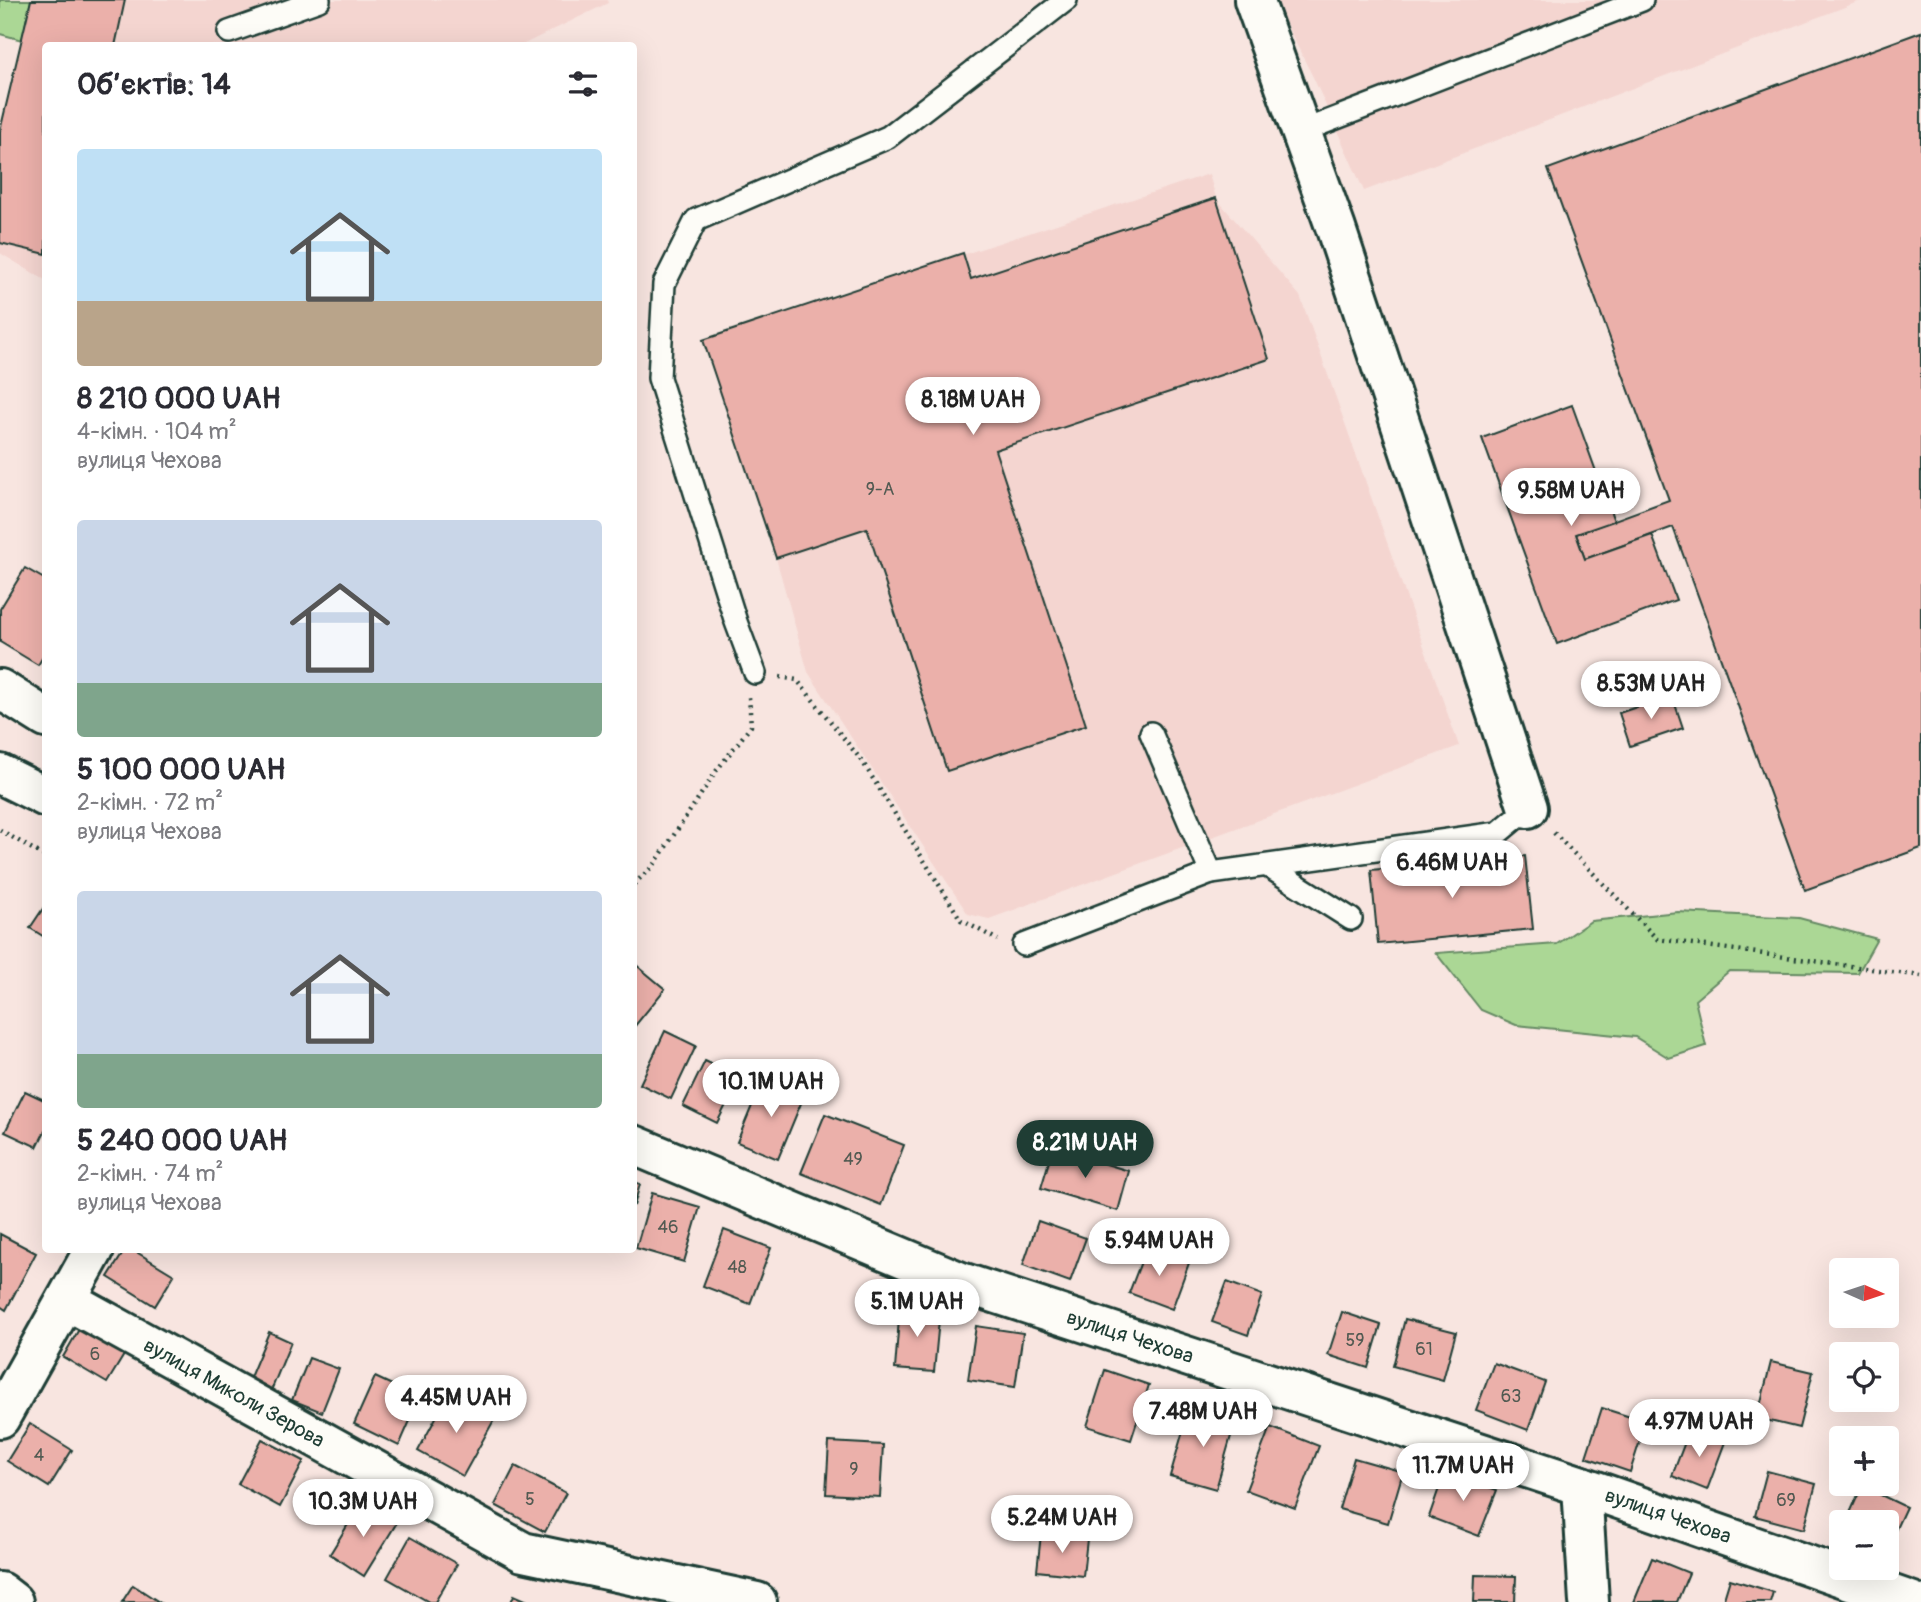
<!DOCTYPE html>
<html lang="uk">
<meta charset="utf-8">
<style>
body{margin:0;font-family:Pangolin,sans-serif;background:#f2f2f3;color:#2b2b33;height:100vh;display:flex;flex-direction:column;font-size:26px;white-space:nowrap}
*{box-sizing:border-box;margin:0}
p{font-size:23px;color:#7c7c81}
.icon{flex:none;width:38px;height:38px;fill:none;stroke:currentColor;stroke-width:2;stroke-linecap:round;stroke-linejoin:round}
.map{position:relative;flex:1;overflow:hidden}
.panel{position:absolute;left:42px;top:42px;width:595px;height:1211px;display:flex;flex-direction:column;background:#fff;border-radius:7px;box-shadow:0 7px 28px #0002}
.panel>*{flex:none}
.needle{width:46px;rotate:93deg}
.tools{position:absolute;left:1829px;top:1258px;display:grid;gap:14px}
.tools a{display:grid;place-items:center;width:70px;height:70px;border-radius:7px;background:#fff;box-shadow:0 7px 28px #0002;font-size:35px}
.price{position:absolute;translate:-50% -60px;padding:0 16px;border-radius:24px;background:#fff;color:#222;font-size:23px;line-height:46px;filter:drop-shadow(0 2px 4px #0008)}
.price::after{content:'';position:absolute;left:50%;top:42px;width:21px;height:16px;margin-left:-10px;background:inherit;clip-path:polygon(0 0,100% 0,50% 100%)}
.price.current{background:#1f3d34;color:#fff}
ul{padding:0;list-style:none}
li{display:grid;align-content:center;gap:14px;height:371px;padding:0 35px}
li span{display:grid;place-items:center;height:217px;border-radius:7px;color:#555}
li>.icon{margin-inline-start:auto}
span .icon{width:126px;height:126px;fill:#fffc;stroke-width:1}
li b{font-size:30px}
h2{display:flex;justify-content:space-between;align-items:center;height:84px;padding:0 35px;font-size:30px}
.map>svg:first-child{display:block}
.built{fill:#f4d5d0}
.green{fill:#abd795;stroke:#658a64;stroke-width:2}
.building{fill:#ebb0aa;stroke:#1f3d34;stroke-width:2}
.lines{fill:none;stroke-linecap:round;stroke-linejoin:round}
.lane-casing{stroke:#1f3d34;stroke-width:26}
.street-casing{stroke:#1f3d34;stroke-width:44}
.secondary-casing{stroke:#1f3d34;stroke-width:44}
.path{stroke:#1f3d34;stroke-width:4.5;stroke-dasharray:2 5;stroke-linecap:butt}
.lane{stroke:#fdfcf7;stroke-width:21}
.street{stroke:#fdfcf7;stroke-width:38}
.secondary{stroke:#fdfcf7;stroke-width:38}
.labels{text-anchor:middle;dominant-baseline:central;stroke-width:5;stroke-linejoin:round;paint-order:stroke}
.number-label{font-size:18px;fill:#525a52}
.street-label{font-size:21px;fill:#1f3d34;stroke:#fdfcf7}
</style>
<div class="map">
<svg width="1921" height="1602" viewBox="0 0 1921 1602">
<rect width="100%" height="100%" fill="#f8e5e0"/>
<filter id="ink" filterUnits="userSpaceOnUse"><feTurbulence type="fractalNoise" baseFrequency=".0143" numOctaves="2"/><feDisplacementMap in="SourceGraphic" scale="14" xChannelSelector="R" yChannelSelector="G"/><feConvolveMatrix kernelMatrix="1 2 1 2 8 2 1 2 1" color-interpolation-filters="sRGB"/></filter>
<g filter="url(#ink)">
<g class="built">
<path d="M31,0h576l1,3 -86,42 -476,1 -1,234 -45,-27v-122z"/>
<path d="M1274,0h589l-499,191 -50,-112z"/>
<path d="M1209,174l7,24 84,98 159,450 -470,173 -21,-5 -160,-242 -32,-114 -73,-218z"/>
</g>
<g class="green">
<path d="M0,0h31l-9,40 -22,-6z"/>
<path d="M1678,912l121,6 78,21 -19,34 -129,-2 -34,29 11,46 -37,12 -34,-21 -119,-12 -35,-15 -45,-57 121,-9 34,-23z"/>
</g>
<g class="building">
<path d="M31,0h94l-10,46h-69v208l-46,-11v-112z"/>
<path d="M1921,32v816l-116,42 -132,-363 -88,32 -9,-25 93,-34 -121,-331z"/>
<path d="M1216,198l53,161 -274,91 91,275 -139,46 -80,-243 -91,30 -73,-218 260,-87 8,26z"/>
<path d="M1572,405l42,116 -38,13 9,25 67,-24 24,65 -119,44 -75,-206z"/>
<path d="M25,568l21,12v72l-8,13 -38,-23v-33z"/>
<path d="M1672,695l11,33 -53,18 -11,-33z"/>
<path d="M1525,856l8,73 -155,15 -7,-74z"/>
<path d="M46,904v34l-16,-10z"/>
<path d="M635,964l30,25 -31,38v-61z"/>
<path d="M665,1031l31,15 -25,53 -31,-15z"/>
<path d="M705,1061l35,16 -23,46 -34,-17z"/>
<path d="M763,1079l41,17 -26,63 -41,-17z"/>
<path d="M25,1091l21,10v28l-9,18 -32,-15z"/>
<path d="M825,1114l79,31 -23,60 -80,-32z"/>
<path d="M1053,1148l76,23 -11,40 -77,-23z"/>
<path d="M634,1182l6,2 -6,22z"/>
<path d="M652,1193l48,14 -16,55 -48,-14z"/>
<path d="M1038,1221l48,17 -16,44 -47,-17z"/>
<path d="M724,1230l47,18 -21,56 -47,-18z"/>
<path d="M0,1234l36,19 -30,57 -6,-4z"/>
<path d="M1147,1246l42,17 -17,46 -43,-16z"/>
<path d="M125,1250h8l41,25 -19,31 -47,-29z"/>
<path d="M1227,1282l35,13 -14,40 -36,-13z"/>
<path d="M900,1306l40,3 -6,63 -39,-3z"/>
<path d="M1342,1312l39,13 -13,43 -40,-13z"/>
<path d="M1405,1319l51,13 -13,48 -50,-14z"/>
<path d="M82,1324l45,26 -20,33 -44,-26z"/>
<path d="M976,1326l47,7 -8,54 -47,-7z"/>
<path d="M269,1332l22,10 -20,49 -23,-9z"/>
<path d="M309,1358l30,11 -17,43 -30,-12z"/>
<path d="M1771,1362l42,10 -14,56 -42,-10z"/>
<path d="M1494,1363l51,19 -17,48 -52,-20z"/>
<path d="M1105,1370l44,15 -18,55 -44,-14z"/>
<path d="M375,1377l45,21 -21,48 -45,-22z"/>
<path d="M448,1395l46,25 -31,56 -45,-25z"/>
<path d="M1602,1408l44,14 -16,50 -44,-15z"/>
<path d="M1189,1410l46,12 -19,67 -46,-13z"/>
<path d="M30,1424l42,26 -23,37 -42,-26z"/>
<path d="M1270,1427l49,19 -24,62 -49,-18z"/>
<path d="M1690,1429l35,13 -18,48 -35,-14z"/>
<path d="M262,1439l42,22 -24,46 -42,-23z"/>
<path d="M829,1442l54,3 -3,52 -54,-3z"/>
<path d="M1354,1458l49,14 -15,51 -49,-14z"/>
<path d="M515,1466l51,27 -21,39 -50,-27z"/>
<path d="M1445,1471l52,19 -18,46 -50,-19z"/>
<path d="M1767,1471l49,13 -12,45 -49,-13z"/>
<path d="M1862,1486l44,21 -19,41 -1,-26h-40z"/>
<path d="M361,1503l35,21 -32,52 -34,-22z"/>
<path d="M1041,1534l46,5 -4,37 -46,-5z"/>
<path d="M410,1537l47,27 -22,38h-6l-42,-24z"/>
<path d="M1652,1558l37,15 -12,29h-43z"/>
<path d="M1475,1575l41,1 -1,26h-41z"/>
<path d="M1730,1579l43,13 -3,10h-47z"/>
<path d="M133,1585l26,17h-37z"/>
<path d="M514,1595l16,7h-19z"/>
</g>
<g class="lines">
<defs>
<g id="lane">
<path d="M229,32l90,-32"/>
<path d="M1300,132l342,-132"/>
<path d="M755,673l-19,-51 -77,-244 5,-94 32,-64 192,-83 178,-137"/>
<path d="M1151,733l60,140 287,-40 30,-25"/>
<path d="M1269,867l82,52"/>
<path d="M1024,945l187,-72"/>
</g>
<g id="street">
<path d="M1254,0l82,229 192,579"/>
<path d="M0,689l46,29"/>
<path d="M634,1145l327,137 621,204 331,116"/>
<path d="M67,1300l456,252 234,50"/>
<path d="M1582,1486l7,116"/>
<path d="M0,1592l13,10"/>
</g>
<g id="secondary">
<path d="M0,774l46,23"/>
<path d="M0,1418l94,-168"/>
</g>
</defs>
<use href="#lane" class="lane-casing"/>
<use href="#street" class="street-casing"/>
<use href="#secondary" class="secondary-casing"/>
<g class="path">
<path d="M780,677l17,3 65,81 99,159 37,20"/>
<path d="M0,830l46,27"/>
<path d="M1554,833l103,106 264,37"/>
<path d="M634,884l20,-19 63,-95 34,-44 -2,-29"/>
</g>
<use href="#lane" class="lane"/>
<use href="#street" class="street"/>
<use href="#secondary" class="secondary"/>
</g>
</g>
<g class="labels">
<g class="number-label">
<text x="880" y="489">9-А</text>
<text x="853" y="1159">49</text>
<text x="668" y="1227">46</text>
<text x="737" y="1267">48</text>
<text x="1355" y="1340">59</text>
<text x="1424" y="1349">61</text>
<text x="95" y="1354">6</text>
<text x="1511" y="1396">63</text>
<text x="39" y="1455">4</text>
<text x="854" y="1469">9</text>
<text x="530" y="1499">5</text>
<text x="1786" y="1500">69</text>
</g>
<g class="street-label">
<text transform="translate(1130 1337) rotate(18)">вулиця Чехова</text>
<text transform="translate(234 1393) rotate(29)">вулиця Миколи Зерова</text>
<text transform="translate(1668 1516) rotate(19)">вулиця Чехова</text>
</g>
</g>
</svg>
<div class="tools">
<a><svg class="needle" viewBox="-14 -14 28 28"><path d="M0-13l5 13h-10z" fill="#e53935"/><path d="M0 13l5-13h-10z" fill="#7c7c81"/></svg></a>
<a><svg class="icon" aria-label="locate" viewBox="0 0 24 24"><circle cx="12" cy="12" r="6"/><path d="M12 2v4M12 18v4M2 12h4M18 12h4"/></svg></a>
<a>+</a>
<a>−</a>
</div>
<b class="price" style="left:973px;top:437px">8.18M UAH</b>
<b class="price" style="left:1571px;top:528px">9.58M UAH</b>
<b class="price" style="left:1651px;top:721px">8.53M UAH</b>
<b class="price" style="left:1452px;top:900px">6.46M UAH</b>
<b class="price" style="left:771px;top:1119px">10.1M UAH</b>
<b class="price current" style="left:1085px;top:1180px">8.21M UAH</b>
<b class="price" style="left:1159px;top:1278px">5.94M UAH</b>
<b class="price" style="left:917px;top:1339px">5.1M UAH</b>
<b class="price" style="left:456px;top:1435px">4.45M UAH</b>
<b class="price" style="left:1203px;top:1449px">7.48M UAH</b>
<b class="price" style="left:1699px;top:1459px">4.97M UAH</b>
<b class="price" style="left:1463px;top:1503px">11.7M UAH</b>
<b class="price" style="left:363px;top:1539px">10.3M UAH</b>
<b class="price" style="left:1062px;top:1555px">5.24M UAH</b>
<section class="panel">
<h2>Об’єктів: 14<svg class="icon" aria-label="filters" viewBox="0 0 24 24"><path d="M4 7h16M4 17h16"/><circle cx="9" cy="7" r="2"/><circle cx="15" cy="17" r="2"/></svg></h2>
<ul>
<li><span style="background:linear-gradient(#bfe0f5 70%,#b9a48a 0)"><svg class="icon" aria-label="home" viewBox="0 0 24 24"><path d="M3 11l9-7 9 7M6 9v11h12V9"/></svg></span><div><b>8 210 000 UAH</b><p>4-кімн. · 104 m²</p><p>вулиця Чехова</p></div></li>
<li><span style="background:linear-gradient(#c9d6e8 75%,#7fa58c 0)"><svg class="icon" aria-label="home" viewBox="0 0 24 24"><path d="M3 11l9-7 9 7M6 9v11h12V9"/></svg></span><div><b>5 100 000 UAH</b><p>2-кімн. · 72 m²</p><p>вулиця Чехова</p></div></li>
<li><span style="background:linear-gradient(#c9d6e8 75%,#7fa58c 0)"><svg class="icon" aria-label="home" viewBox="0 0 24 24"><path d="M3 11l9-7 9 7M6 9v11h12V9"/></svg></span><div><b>5 240 000 UAH</b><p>2-кімн. · 74 m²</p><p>вулиця Чехова</p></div></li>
</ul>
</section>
</div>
